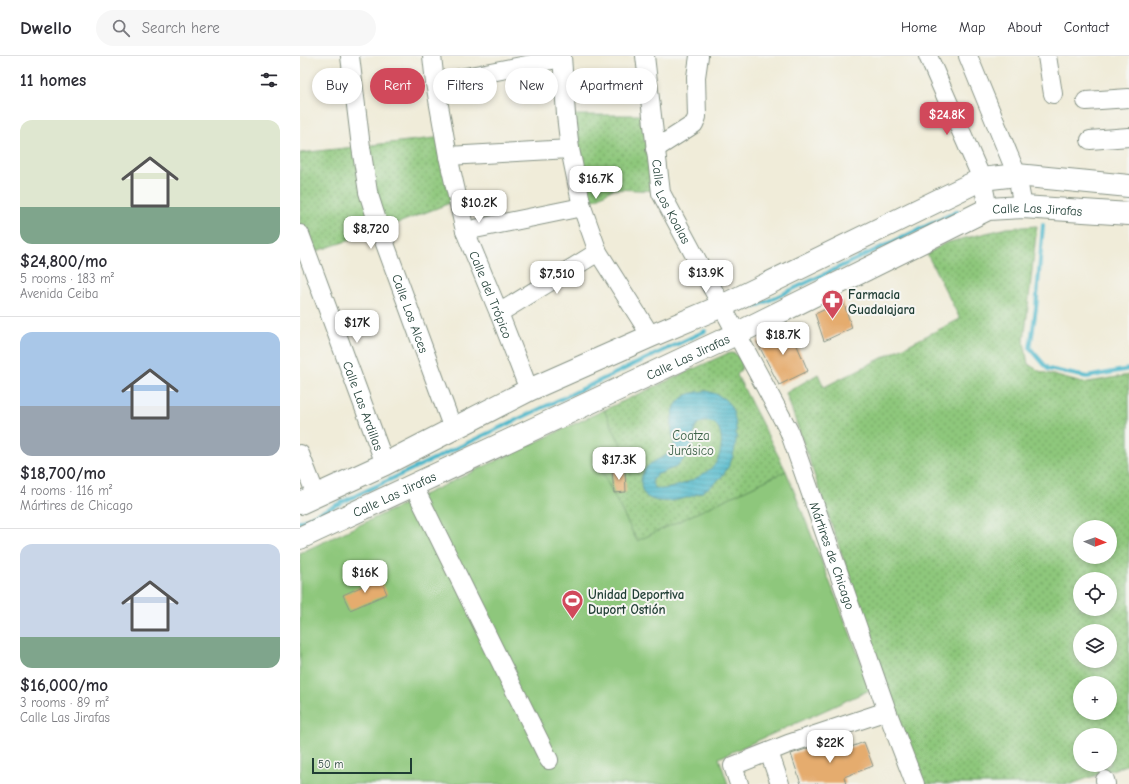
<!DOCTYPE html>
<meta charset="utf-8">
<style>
body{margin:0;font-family:"Comic Neue",sans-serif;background:#f7f7f7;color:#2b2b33;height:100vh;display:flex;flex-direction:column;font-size:15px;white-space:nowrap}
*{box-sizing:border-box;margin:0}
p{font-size:13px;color:#7c7c81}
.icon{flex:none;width:22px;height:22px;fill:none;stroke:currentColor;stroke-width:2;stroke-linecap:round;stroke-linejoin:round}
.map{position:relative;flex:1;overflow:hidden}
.panel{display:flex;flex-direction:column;background:#fff;width:300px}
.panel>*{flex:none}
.guide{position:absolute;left:12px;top:12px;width:380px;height:36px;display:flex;gap:8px}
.needle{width:26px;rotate:92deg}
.buttons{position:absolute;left:773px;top:464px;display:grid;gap:8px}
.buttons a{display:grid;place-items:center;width:44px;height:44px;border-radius:50%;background:#fff;box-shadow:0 2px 6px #0003;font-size:20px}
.scale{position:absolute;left:12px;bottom:10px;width:100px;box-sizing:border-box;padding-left:4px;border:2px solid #1f3d34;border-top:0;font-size:11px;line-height:14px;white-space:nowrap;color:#1f3d34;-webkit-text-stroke:3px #f6f6f2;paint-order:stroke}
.price{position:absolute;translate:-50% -34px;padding:0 9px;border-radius:8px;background:#fff;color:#222;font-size:13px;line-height:26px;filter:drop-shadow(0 1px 2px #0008)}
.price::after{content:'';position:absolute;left:50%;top:24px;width:12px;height:9px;margin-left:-6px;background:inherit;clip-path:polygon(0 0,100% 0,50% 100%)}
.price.active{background:#d1495b;color:#fff}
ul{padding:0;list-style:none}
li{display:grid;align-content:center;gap:8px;height:212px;padding:0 20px}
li+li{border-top:1px solid #e1e1e2}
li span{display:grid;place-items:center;height:124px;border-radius:12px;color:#555}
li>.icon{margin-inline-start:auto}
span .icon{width:72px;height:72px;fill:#fffc;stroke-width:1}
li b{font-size:17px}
h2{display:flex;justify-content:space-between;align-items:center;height:48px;padding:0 20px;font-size:17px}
.pill{padding:0 14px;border-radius:18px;background:#fff;box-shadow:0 2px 6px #0003;font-size:14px;line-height:36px}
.pill.active{background:#d1495b;color:#fff}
header{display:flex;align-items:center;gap:24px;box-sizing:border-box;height:56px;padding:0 20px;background:#fff;border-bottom:1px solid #e1e1e2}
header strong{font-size:19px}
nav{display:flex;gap:22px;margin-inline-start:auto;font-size:14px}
.search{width:280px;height:36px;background:#f7f7f7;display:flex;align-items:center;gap:10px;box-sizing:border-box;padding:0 14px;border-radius:22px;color:#7c7c81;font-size:15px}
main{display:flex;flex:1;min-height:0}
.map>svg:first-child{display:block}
.green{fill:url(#green-dots);stroke:#568258;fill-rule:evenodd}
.pitch{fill:#8ec77b;stroke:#568258}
.water{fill:url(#water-rules);stroke:#367a80;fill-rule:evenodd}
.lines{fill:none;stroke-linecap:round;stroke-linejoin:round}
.stream{stroke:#4eb8cb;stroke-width:4}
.building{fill:#e5ac6e}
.minor-casing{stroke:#889486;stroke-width:20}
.major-casing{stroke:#889486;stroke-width:24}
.minor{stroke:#fff;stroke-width:18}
.major{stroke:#fff;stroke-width:22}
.labels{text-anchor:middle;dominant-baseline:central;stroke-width:4;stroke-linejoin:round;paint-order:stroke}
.street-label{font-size:13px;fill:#1f3d34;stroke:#f6f6f2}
.poi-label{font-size:13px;font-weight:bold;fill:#1f3d34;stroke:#f6f6f2;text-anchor:start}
.park-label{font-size:13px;fill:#3b6046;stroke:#f6f6f2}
</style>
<header>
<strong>Dwello</strong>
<div class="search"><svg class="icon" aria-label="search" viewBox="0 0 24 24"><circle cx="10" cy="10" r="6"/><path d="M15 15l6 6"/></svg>Search here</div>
<nav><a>Home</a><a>Map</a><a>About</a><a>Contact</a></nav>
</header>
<main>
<section class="panel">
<h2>11 homes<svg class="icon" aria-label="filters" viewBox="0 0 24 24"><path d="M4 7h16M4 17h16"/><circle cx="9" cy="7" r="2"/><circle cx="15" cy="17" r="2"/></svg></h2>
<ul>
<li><span style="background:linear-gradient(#dfe7d0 70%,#7fa58c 0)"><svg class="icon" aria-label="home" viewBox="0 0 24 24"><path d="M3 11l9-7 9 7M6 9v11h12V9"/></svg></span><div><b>$24,800/mo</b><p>5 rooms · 183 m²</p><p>Avenida Ceiba</p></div></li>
<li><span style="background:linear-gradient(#a9c7e8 60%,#9aa5b1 0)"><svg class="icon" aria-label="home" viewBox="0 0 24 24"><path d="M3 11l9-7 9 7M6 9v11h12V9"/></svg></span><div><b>$18,700/mo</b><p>4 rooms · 116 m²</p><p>Mártires de Chicago</p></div></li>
<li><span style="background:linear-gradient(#c9d6e8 75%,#7fa58c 0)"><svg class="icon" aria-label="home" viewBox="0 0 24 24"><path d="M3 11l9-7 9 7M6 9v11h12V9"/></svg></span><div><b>$16,000/mo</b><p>3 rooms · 89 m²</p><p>Calle Las Jirafas</p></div></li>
</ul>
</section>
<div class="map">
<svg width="829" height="728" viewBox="0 0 829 728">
<defs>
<pattern id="green-dots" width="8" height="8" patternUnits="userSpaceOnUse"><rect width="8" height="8" fill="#8ec77b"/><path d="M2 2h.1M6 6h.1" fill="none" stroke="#73a366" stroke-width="1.8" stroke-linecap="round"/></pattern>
<pattern id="water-rules" width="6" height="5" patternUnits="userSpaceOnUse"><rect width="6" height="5" fill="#4eb8cb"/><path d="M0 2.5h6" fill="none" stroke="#4097a6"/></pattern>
</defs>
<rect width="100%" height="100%" fill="#f6f6f2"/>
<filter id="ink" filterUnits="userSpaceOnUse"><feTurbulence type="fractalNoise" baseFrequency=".025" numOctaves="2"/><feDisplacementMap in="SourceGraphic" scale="8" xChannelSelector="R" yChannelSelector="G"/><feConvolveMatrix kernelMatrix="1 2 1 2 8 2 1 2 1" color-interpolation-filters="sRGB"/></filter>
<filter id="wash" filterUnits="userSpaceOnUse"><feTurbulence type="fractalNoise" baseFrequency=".012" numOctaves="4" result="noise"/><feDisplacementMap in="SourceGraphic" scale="16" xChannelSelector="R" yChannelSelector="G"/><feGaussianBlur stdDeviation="0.9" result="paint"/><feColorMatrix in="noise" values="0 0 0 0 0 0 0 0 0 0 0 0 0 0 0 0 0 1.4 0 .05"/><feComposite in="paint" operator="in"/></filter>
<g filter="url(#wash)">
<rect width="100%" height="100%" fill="#f0ecd9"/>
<g class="green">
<path d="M266,59h86l8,76 -47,-2 -31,18z"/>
<path d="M144,81l14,63 -78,30 -72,24 -8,-20v-81z"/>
<path d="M737,170l-13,116 4,22 11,7 43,12 47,-8v389l-58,20h-150l-135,-391 32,-19 6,13 136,-68 -33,-65 18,-11 62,-15zM780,471h30v30h-30zM780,523h30v30h-30zM780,575h30v30h-30zM780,627h30v30h-30zM780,679h30v30h-30z"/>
<path d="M432,297c12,3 13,14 5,22l49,96 -149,71 -35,-70 25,-13 -23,-49 122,-56z"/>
</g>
<path class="pitch" d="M304,354l24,49 -26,13 35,69 149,-70 86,218 -153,69 9,26h-428v-231z"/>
<path class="water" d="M407,335c21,6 28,16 29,38 1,15 -2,30 -11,43 -5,8 -15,15 -23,20 -16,8 -62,20 -61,-10 0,-6 2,-10 5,-14 6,-7 18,-11 26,-16 4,-8 1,-13 0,-21 -2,-27 8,-39 35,-40zM403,366c4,0 8,-1 12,2 10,8 7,32 0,40 -9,12 -38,24 -52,25 -4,1 -6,-1 -9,-2l-2,-4 1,-4 3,-4 20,-8 13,-13 3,-6 3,-19 2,-4z"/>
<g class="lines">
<g class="stream">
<path d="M743,169l-7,83 -6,40 18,21 39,8 42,-8"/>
<path d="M455,251l203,-96"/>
<path d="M0,466l405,-191"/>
</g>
</g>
<g id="blocks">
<g class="building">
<path d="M543,245l9,27 -28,13 -9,-27z"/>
<path d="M489,271l19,44 -29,14 -22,-43z"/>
<path d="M325,413l1,23 -12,1 -2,-23z"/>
<path d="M80,522l7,16 -37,16 -7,-15z"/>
<path d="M531,685l5,12 28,-11 9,24 -29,11 2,7h-45l-10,-30z"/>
</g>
</g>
</g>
<g filter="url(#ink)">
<use href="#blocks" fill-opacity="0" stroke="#889486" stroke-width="1"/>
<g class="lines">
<defs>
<g id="minor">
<path id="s1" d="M50,0l11,91 7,45 12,38 73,199"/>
<path id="s2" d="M132,0l3,27 13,73 17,75 34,82 30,77"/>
<path d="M262,0l4,59 4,34 12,58 16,45 53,84"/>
<path id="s3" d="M345,0l16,137 128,238 98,280 28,73"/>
<path d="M628,0l54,123 6,30"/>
<path d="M668,0l49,119 6,32"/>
<path d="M747,0l6,38"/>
<path d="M135,27l127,-25"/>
<path d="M786,45l43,-3"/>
<path d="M790,84l39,-3"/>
<path d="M355,93l39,-25 3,-7 -1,-40 3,-21"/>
<path d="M148,100l122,-7"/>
<path d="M165,175l117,-24"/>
<path id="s4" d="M0,178l85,230"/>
<path d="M199,257l99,-61"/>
<path d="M0,398l16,41"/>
<path d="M113,429l136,275"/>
<path d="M469,696l11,32"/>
<path d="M805,724l1,4"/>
<path d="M439,728l-6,-18 55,-22 99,-33"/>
</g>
<g id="major">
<path d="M0,447l85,-39 144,-74 122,-54 71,-30 260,-127 35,-4 112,11"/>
<path id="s5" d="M0,482l225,-105 211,-99 252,-125 35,-2 106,7"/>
</g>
</defs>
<use href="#minor" class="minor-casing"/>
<use href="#major" class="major-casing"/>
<use href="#minor" class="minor"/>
<use href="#major" class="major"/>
</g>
</g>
<defs>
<symbol id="pharmacy-pin" viewBox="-11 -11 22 30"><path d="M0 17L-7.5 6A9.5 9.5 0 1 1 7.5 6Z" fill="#d1495b" stroke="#f6f6f2"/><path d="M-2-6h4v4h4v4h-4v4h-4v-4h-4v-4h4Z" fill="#fff"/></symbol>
<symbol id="stadium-pin" viewBox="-11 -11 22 30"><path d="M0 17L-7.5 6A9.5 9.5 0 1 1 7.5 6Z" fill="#d1495b" stroke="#f6f6f2"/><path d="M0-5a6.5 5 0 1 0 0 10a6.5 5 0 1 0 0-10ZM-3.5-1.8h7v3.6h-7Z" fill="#fff"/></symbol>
</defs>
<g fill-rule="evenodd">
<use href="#pharmacy-pin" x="520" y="232" width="25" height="34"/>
<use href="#stadium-pin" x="260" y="532" width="25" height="34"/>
</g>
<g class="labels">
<g class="street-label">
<text stroke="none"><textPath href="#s3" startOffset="149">Calle Los Koalas</textPath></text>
<text stroke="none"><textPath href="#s5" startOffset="812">Calle Las Jirafas</textPath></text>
<text stroke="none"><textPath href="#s2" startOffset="247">Calle del Trópico</textPath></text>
<text stroke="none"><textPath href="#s1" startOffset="266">Calle Los Alces</textPath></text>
<text stroke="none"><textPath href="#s5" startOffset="428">Calle Las Jirafas</textPath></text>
<text stroke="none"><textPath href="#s4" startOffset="183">Calle Las Ardillas</textPath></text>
<text stroke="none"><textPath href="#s5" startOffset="104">Calle Las Jirafas</textPath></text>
<text stroke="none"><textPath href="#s3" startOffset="540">Mártires de Chicago</textPath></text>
</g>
<g class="poi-label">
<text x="548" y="238">Farmacia<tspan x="548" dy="15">Guadalajara</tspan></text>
<text x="288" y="538">Unidad Deportiva<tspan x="288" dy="15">Duport Ostión</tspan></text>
</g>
<g class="park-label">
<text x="391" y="379">Coatza<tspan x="391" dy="15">Jurásico</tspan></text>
</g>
</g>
</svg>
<div class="buttons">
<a><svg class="needle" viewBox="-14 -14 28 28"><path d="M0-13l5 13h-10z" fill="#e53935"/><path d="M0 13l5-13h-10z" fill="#7c7c81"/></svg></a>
<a><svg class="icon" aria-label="locate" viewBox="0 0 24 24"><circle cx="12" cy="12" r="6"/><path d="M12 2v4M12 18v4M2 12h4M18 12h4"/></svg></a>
<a><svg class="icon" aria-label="layers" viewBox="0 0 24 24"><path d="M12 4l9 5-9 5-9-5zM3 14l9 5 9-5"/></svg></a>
<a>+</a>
<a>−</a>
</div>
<div class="scale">50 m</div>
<b class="price active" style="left:647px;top:80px">$24.8K</b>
<b class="price" style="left:296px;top:144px">$16.7K</b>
<b class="price" style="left:179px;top:168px">$10.2K</b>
<b class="price" style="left:71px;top:194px">$8,720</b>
<b class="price" style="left:406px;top:238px">$13.9K</b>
<b class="price" style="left:257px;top:239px">$7,510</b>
<b class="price" style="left:57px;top:288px">$17K</b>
<b class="price" style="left:483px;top:300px">$18.7K</b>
<b class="price" style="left:319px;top:425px">$17.3K</b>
<b class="price" style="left:65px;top:538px">$16K</b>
<b class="price" style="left:530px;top:708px">$22K</b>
<div class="guide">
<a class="pill">Buy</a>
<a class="pill active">Rent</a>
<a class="pill">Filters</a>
<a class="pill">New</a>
<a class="pill">Apartment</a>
</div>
</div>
</main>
